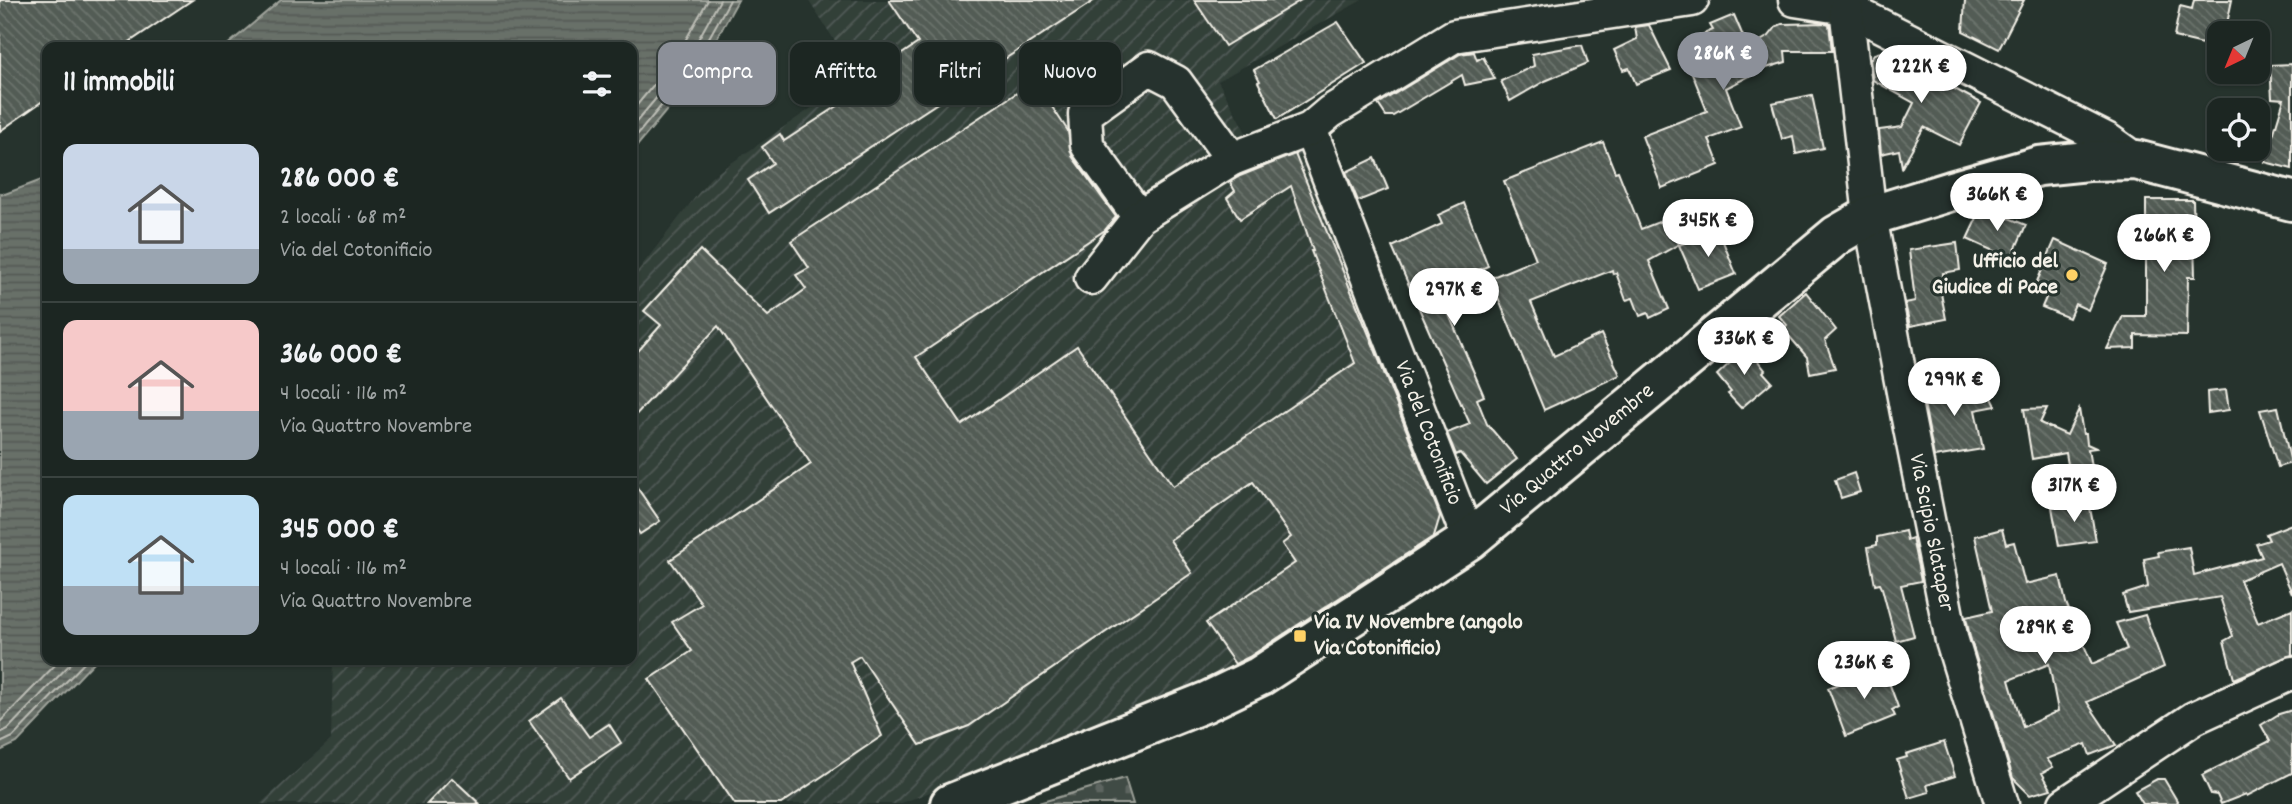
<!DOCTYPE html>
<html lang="it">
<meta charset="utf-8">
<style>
body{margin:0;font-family:Dekko,sans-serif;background:#29322f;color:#f1f3f6;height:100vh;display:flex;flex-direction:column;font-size:26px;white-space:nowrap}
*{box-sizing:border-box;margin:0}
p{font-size:23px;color:#a0a5a5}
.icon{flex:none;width:38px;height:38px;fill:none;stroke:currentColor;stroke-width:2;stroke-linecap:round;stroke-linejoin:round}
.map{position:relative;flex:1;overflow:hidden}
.panel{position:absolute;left:42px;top:42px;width:595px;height:623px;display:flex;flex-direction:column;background:#1c2622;border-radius:14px;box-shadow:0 2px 5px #0004,0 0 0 2px #3a4340}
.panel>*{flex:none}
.hud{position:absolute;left:658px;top:42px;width:665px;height:63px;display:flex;gap:14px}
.needle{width:46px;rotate:223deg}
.fabs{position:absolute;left:2207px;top:21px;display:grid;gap:14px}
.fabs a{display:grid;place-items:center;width:63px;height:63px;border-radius:14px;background:#1c2622;box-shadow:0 2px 5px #0004,0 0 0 2px #3a4340;font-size:35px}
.price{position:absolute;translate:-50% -60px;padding:0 16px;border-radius:24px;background:#fff;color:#222;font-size:23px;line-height:46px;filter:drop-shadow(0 2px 4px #0008)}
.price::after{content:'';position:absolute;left:50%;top:42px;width:21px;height:16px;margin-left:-10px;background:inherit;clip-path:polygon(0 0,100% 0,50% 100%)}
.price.current{background:#8c9099;color:#fff}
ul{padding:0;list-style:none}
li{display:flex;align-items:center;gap:21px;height:175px;padding:0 21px}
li+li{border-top:2px solid #3a4340}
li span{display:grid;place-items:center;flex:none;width:196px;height:140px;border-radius:14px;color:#555}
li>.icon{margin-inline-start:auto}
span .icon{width:84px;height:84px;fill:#fffc;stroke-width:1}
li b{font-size:30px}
h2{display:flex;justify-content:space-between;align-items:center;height:84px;padding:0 21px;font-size:30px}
.chip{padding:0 24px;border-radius:14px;background:#1c2622;box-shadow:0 2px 5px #0004,0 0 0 2px #3a4340;font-size:24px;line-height:63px}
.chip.current{background:#8c9099;color:#fff}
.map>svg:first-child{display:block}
.industrial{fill:url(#industrial-furrows)}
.cemetery{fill:url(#cemetery-stones);stroke:#9a9e96;stroke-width:2}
.water{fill:url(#water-rules);stroke:#9fa39b;stroke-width:2}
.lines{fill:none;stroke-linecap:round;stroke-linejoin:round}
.shore{stroke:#bcbdb5;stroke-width:2}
.building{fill:url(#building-back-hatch);stroke:#f4f1e8;stroke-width:2;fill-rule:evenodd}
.minor-casing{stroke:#f4f1e8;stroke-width:37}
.major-casing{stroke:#f4f1e8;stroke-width:44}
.minor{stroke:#26332d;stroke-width:32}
.major{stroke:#26332d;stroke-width:38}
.poi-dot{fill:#ffd166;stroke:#26332d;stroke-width:2.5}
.labels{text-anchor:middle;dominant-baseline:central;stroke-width:6;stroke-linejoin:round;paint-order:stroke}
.poi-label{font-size:23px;font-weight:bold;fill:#f4f1e8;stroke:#26332d;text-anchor:end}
.street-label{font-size:23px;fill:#f4f1e8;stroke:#26332d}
</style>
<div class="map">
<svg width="2292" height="804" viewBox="0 0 2292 804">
<defs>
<pattern id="industrial-furrows" width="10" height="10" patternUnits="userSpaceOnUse" patternTransform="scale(1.75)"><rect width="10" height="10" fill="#333f39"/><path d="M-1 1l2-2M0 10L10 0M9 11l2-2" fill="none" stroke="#515b56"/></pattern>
<pattern id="cemetery-stones" width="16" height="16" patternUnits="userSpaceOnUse" patternTransform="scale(1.75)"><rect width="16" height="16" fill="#414b45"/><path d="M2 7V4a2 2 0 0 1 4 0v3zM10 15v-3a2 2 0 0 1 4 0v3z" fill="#5d6560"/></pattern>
<pattern id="water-rules" width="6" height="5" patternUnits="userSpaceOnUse" patternTransform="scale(1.75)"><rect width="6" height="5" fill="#676f68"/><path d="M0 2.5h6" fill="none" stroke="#565a55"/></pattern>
<pattern id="building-back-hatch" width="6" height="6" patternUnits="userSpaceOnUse" patternTransform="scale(1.75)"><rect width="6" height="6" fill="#525c55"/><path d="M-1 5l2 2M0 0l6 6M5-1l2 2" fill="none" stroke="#6c746d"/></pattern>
</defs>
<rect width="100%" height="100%" fill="#26332d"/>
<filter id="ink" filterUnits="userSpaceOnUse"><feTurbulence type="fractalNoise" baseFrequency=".0143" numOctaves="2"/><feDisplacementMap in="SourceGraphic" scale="14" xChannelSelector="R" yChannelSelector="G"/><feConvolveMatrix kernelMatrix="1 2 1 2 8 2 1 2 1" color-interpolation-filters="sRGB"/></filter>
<g filter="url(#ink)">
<path class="industrial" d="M808,0h554l-144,81 33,61 48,-19 163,407 -259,158 -304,116h-639l71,-64 2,-80h299v-382l79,-101 147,-101z"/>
<path class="cemetery" d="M1125,778l8,26h-98z"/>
<g class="water">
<path d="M281,0h457l-41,74 -65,78v-105h-407z"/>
<path d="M47,178v482h49l-79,83 -17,8v-558l5,1z"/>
</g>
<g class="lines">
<g class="shore">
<path d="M632,111l43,-52 33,-59"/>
<path d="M632,127l52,-62 36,-65"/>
<path d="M632,141l59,-71 39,-70"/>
<path d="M0,722l60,-62"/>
<path d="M0,733l8,-4 66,-69"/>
<path d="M0,743l13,-6 74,-77"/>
</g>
</g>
<g class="building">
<path d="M0,0h192l-70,47h-75v51l-47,33z"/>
<path d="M889,0h206l-326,213 -21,-33 25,-17 -11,-16 18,-13 4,7 72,-47 -4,-6 66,-45z"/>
<path d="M1194,0h107l-76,46z"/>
<path d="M1965,0h59l-25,49 -36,-18z"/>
<path d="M2194,0h38l-7,33h-6v15l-45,-11 6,-31 12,3z"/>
<path d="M1734,15l14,33 21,-12 8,-10 5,-2 44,-1 3,1 3,27h-47l1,11 -23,7 -37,19 15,39 -32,12 10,26 -57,23 -20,-52 65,-25 -24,-61 19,-7 -3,-7 14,-6 -3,-5z"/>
<path d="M1338,22l28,41 -89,56 -19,-37 2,-1 -6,-11z"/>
<path d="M1649,25l22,45 -35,14 -7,-16 -6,2 -9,-20 23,-11 -2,-12z"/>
<path d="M1582,45l6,18 -43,18 -35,20 -9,-20 33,-15 -2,-12z"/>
<path d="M1884,51l97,52 -22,42 -35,-18 -22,40 -3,-17 -18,4 -2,-24 23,-3 12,-24 -41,-23 -3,-20 4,-6z"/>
<path d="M1474,52l3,8 6,-3 12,22 -30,6 -3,-10 -69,41h-7l-8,-12 82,-50z"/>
<path d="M2292,64v105l-27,-7 19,-63 -12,-1 -2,-33z"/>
<path d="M1035,81l33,50 4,25 44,61 -11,13 -189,127 46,68 115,-79 96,140 182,-123 -44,-112h2l-22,-65 -51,33 -13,-21 8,-7 -5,-9 10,-6 55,-22 79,193 66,169 -6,20 -185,121 -14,7 -29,-41 89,-60 -13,-19 9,-7 -38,-55 -83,58 22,33 -223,153 -49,19 -60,-89 -10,6 32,74 -101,68h-46l-86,-125 43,-28 -20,-29 30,-18 -32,-44 141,-96 -93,-138 -86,93v-61l29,-33 -17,-14 56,-61 68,66 38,-27 -10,-14 13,-7 -18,-27z"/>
<path d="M1812,95l11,53 -27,6 -3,-18 -11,3 -10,-36z"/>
<path d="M1603,142l12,30 3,-1 23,58 28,-11 10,26 -30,17 20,48 -19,9 -2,-5 -8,3 -7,-18 -7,2 -10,-27 -3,1 -1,-4 -81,32 23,54 47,-22 19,41 -76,35 -54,-132 46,-19 -32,-78z"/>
<path d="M1375,158l13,31 -30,12 -12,-29z"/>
<path d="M2146,200h47l2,77h-7l-1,59 -52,-1v13l-28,1 16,-33h23z"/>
<path d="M1464,203l24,63 -50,23 46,107 -7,3 10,25 30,35 -31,25 -26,-31 -4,2 -9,-22 23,-9 -78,-177 50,-23 -4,-9z"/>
<path d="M1982,207l44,18 -15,34 -44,-20z"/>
<path d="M1718,229l18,45 -38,15 -19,-44z"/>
<path d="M2055,240l53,24 -20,46 -13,-6 -6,14 -27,-11 6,-14 -13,-7z"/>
<path d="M1957,243l3,27 -17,3v5h-5l8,41 -36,7 -5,-23 10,-2 -6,-51z"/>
<path d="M1806,292l30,38 -11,10 10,28 -25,5 -3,-16 -24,-28 4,-4 -8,-9z"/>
<path d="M1746,346l19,24 -2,2 9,10 -31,26 -13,-14 3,-2 -14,-17 14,-13 -2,-2z"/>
<path d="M1954,381l2,11 32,-2 8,16 -21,4 8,39 -49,8 -13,-70z"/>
<path d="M2226,390l3,20 -21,3 -1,-21z"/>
<path d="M2278,407l13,56 -13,4 -18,-57z"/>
<path d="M2047,408l-7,15 27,12 12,-26 4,25h3l1,10 9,4 -8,1 5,30 -22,3 -5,-29 -34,6 -8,-50z"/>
<path d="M1854,473l6,19 -19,6 -6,-18z"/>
<path d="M632,480l28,41 -20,13 -8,-12z"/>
<path d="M2089,502l7,39 -37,5 -7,-39z"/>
<path d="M2292,524v69l-13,-30 -39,17 18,43 34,-14v46l-58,24 -10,-38 9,-5 -13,-39 -92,15 -5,-17 25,-8 -4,-28 15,-3 -1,-4 31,-5 5,28 68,-18 -6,-13 13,-4 -3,-6z"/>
<path d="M2002,529l4,15 8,-2 11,42 35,-8 6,27 26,61 35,-15 -11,-26 29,-8 19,52 -77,35 29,43 -26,10 -4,-11 -39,15 6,8 -11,6 9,16 -21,6 -17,-17 -43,-141 -4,-20 26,-6 -17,-75zM2049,664l9,47 -35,16 -14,-47z"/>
<path d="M1905,531l2,9 5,-2 9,43 -20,4 13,51 -18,5 -14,-53 -2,-4 -5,1 -7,-38 9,-2v-8z"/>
<path d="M1883,666l15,41 -6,3 3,6 -49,20 -18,-48z"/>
<path d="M561,698l28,39 20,-13 12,19 -52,35 -40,-57z"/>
<path d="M2292,710v63l-45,23 -1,-2 -25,10 -4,-9 -6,-1 -9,-19 68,-34 -9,-16 18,-11z"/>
<path d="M1944,742l11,34 -28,9 2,7 -20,6 -12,-38 10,-3 -1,-3z"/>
<path d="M452,778l28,26h-53z"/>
<path d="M2157,779h7l15,25h-36l-8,-13z"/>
</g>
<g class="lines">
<defs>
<g id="minor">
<path d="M1795,0l51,8 262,132 28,20"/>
<path id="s1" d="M1846,8l24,208 37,197 45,228 50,163"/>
<path id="s2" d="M1310,129l159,411"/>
<path d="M1139,217l-52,-72 -2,-31 64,-46 27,14 56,77"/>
<path d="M1091,278l48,-61 93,-58 78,-30 20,-17 124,-76 238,-36"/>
<path d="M2065,804l129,-86 98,-45"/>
</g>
<g id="major">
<path id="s3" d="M950,804l256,-102 54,-26 209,-136 368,-305 33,-19 81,-25 88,-25 49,-5 48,-1 156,41"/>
</g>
</defs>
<use href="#minor" class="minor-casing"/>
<use href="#major" class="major-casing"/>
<use href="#minor" class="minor"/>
<use href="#major" class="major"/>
</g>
</g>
<g class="poi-dot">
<circle cx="2072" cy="275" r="7"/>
<rect x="1293" y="629" width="14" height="14" rx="3.5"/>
</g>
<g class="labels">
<g class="poi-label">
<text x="2058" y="262">Ufficio del<tspan x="2058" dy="26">Giudice di Pace</tspan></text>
<text x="1314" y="623" text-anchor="start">Via IV Novembre (angolo<tspan x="1314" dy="26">Via Cotonificio)</tspan></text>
</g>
<g class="street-label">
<text stroke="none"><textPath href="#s2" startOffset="326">Via del Cotonificio</textPath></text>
<text stroke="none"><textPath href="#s3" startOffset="726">Via Quattro Novembre</textPath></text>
<text stroke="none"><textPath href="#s1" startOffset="532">Via Scipio Slataper</textPath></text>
</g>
</g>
</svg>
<div class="fabs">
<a><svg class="needle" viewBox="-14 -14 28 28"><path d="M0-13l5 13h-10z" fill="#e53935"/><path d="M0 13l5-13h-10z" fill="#a0a5a5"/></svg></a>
<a><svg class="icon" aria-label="locate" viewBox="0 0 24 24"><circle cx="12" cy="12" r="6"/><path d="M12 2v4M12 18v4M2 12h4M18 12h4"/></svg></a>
</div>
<b class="price current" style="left:1723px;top:92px">286K €</b>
<b class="price" style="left:1921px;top:105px">222K €</b>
<b class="price" style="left:1997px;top:233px">366K €</b>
<b class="price" style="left:1708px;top:259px">345K €</b>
<b class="price" style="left:2164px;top:274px">266K €</b>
<b class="price" style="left:1454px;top:328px">297K €</b>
<b class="price" style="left:1744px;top:377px">336K €</b>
<b class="price" style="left:1954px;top:418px">299K €</b>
<b class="price" style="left:2074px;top:524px">317K €</b>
<b class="price" style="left:2045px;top:666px">289K €</b>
<b class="price" style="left:1864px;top:701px">236K €</b>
<div class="hud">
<a class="chip current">Compra</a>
<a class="chip">Affitta</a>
<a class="chip">Filtri</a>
<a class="chip">Nuovo</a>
</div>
<section class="panel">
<h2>11 immobili<svg class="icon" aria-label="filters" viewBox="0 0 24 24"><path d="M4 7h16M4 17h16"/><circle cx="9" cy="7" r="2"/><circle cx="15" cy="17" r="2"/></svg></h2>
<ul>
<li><span style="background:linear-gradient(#c9d6e8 75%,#9aa5b1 0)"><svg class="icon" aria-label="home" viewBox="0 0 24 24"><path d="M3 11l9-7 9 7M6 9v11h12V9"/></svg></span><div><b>286 000 €</b><p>2 locali · 68 m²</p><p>Via del Cotonificio</p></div></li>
<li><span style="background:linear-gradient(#f6c9c9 65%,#9aa5b1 0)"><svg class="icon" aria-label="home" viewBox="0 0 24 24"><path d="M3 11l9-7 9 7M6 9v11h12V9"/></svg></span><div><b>366 000 €</b><p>4 locali · 116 m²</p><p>Via Quattro Novembre</p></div></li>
<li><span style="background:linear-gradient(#bfe0f5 65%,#9aa5b1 0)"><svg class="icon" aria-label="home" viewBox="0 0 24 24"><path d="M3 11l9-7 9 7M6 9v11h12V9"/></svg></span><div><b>345 000 €</b><p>4 locali · 116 m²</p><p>Via Quattro Novembre</p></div></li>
</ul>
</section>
</div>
